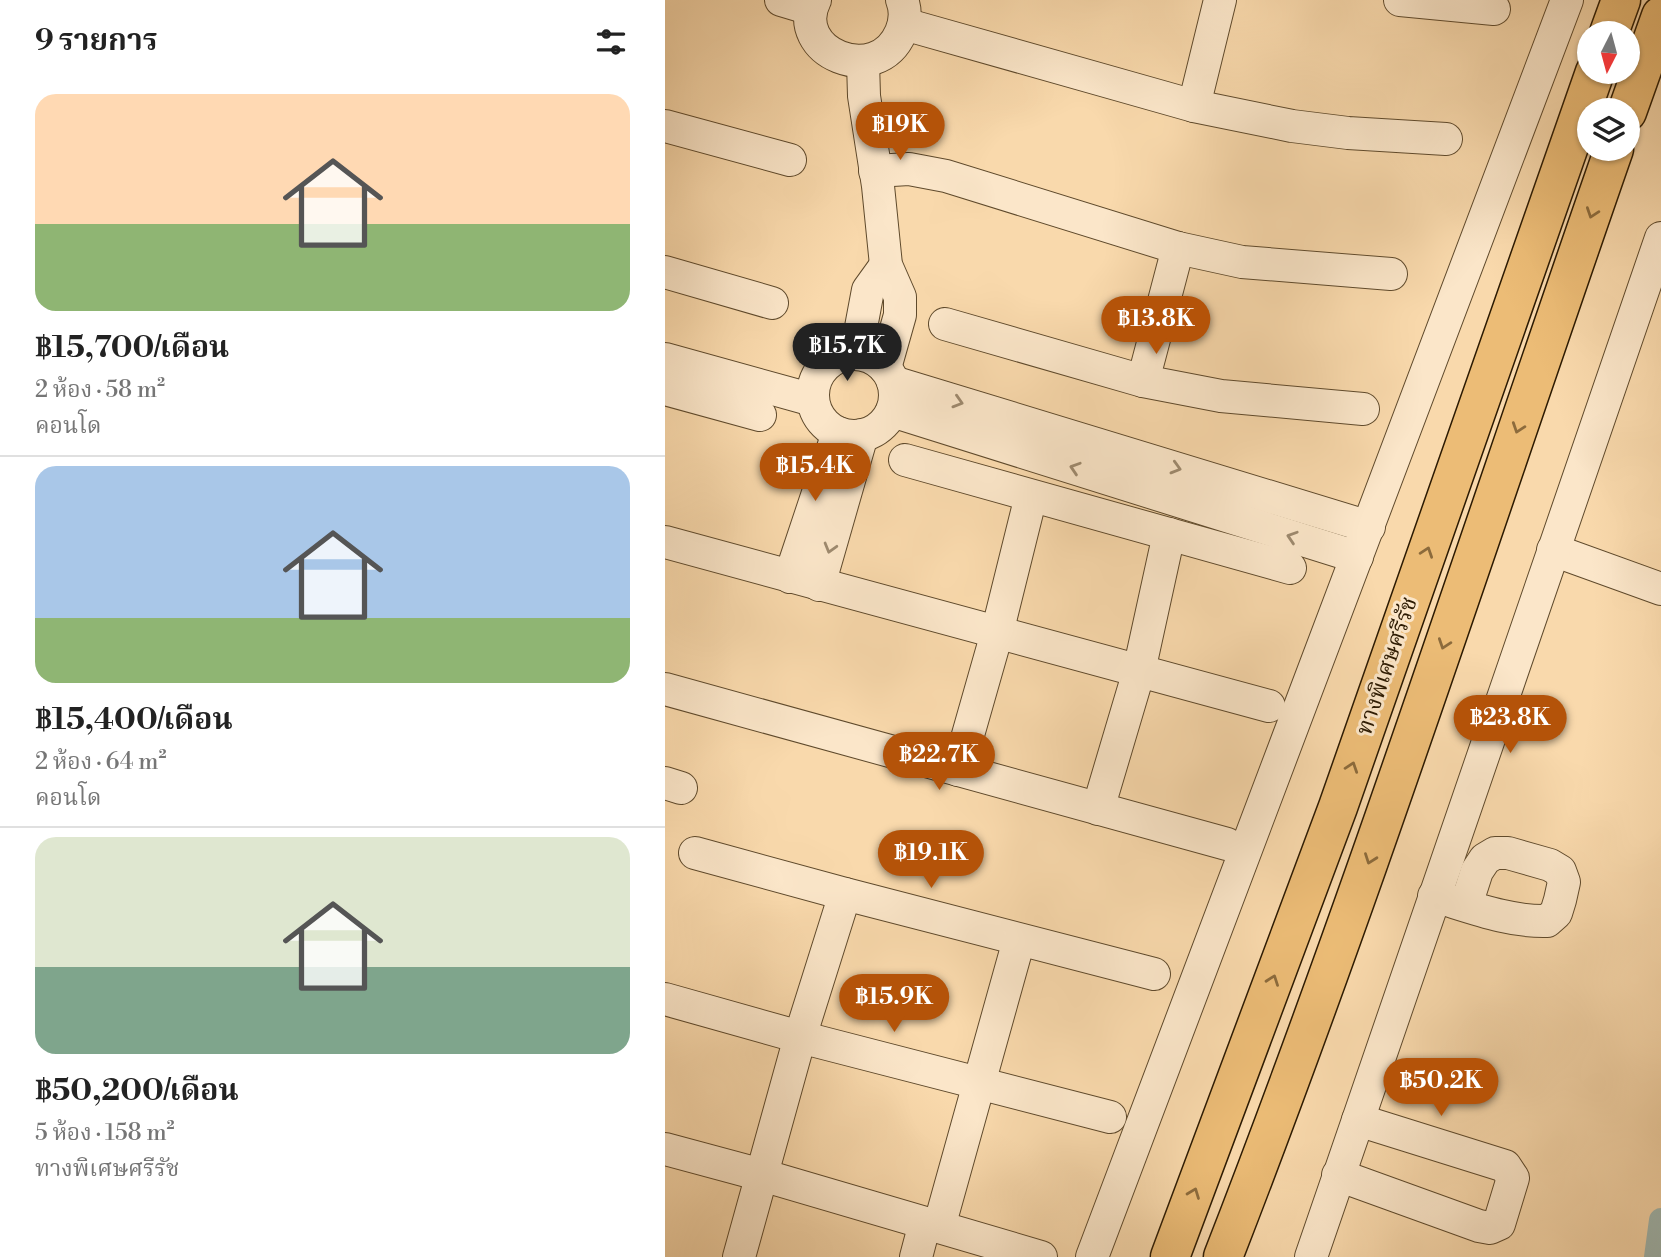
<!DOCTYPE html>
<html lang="th">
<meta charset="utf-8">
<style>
body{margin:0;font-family:"Libre Bodoni","Noto Serif Thai",serif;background:#f2f2f2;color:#222;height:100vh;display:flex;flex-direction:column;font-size:26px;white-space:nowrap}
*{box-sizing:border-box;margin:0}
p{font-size:23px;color:#767676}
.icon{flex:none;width:38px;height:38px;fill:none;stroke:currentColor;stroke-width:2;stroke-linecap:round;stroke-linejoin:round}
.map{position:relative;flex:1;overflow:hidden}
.panel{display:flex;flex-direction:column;background:#fff;width:665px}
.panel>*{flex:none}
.needle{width:46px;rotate:186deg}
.buttons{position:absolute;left:912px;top:21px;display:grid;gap:14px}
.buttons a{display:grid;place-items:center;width:63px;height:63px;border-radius:50%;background:#fff;box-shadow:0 2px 5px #0004;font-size:35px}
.price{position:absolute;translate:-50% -60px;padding:0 16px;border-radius:24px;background:#b45309;color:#fff;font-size:23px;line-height:46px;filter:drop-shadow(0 2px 4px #0008)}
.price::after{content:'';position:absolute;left:50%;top:42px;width:21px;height:16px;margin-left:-10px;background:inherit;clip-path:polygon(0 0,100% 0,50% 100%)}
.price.current{background:#222;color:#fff}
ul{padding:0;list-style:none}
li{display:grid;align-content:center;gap:14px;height:371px;padding:0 35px}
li+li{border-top:2px solid #e0e0e0}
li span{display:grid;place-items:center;height:217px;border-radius:21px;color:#555}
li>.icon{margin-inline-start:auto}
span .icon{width:126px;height:126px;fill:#fffc;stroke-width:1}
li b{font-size:30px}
h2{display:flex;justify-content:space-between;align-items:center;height:84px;padding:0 35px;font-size:30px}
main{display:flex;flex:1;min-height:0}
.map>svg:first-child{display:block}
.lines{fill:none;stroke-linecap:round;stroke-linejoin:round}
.canal{stroke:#a0b9b3;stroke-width:24}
.minor-casing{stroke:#5f4a2c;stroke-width:34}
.highway-casing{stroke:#2c1a02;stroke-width:41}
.minor{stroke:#fbe6c9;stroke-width:32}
.highway{stroke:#ecbc76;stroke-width:38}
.oneway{stroke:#8c6b3c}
.oneway2{stroke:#9e8a6f}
.labels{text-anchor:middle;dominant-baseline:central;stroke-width:6;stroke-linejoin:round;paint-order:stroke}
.street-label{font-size:23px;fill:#2c1a02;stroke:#fbe6c9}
</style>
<main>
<section class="panel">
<h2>9 รายการ<svg class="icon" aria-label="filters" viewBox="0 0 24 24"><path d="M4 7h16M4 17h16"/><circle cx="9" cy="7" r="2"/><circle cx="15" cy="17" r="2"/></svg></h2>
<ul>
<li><span style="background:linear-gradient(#ffd9b3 60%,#8fb573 0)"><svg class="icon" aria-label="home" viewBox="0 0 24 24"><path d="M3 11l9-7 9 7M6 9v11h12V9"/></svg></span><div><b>฿15,700/เดือน</b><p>2 ห้อง · 58 m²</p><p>คอนโด</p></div></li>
<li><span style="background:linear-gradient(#a9c7e8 70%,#8fb573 0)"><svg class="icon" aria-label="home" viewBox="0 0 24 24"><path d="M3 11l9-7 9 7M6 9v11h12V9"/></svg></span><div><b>฿15,400/เดือน</b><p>2 ห้อง · 64 m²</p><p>คอนโด</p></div></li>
<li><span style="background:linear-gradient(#dfe7d0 60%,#7fa58c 0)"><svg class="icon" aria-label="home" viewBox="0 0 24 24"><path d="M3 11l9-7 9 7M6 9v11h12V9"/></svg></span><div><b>฿50,200/เดือน</b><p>5 ห้อง · 158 m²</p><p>ทางพิเศษศรีรัช</p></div></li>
</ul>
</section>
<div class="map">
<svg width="996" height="1257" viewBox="0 0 996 1257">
<rect width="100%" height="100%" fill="#f9d9ac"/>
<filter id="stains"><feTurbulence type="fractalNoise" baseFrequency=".00286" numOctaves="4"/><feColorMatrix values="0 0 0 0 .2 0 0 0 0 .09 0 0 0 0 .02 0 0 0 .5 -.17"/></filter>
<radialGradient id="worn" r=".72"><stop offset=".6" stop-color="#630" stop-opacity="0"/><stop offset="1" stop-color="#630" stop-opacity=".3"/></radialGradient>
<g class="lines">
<path class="canal" d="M991,1257l5,-37"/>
<defs>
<g id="minor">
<path d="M116,0l30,9"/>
<path d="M150,0c-26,52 62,89 86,32 4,-10 5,-22 1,-32"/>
<path d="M735,0l94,9"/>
<path d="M239,24l290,82 98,20 56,7 98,6"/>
<path d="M198,62l1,34 14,90 8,79 14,32v18l-15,53"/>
<path d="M529,106l26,-106"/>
<path d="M0,126l125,34"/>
<path d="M210,171l34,-2 37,7 232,72 64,14 149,12"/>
<path d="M0,272l107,31"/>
<path d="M280,324l198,57 78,15 142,13"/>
<path d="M191,354l12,-64 18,-25"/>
<circle cx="189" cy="395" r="41"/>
<path d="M0,359l148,41"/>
<path d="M478,381l35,-133"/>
<path d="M228,382l476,145"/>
<path d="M0,389l95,26"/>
<path d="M227,411l465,146"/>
<path d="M240,460l385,108"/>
<path d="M0,542l604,164"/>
<path d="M888,550l108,39"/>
<path d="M125,577l48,-144"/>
<path d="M154,585l43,-150"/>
<path d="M0,689l562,155"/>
<path d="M293,770l39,-137 34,-137"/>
<path d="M0,783l16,5"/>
<path d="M433,809l41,-138 30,-137"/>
<path d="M30,853l150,41 309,80"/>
<path d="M769,896c37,11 75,26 113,25l9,-8 4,-13 4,-18 -4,-11 -10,-6 -42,-12h-13l-10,6 -8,12 -11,34"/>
<path d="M0,999l135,38 310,80"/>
<path d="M0,1149l97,26 279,82"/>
<path d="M673,1175l141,51 11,2 9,-4 14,-46 -8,-12 -147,-46"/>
<path d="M274,1227l80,-287"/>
<path d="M74,1257l61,-220 45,-143"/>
<path d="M251,1257l9,-34"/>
<path d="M427,1257l475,-1257"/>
<path d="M646,1257l350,-1019"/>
</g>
<g id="highway">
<path d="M944,33l12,-33"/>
<path d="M962,112l34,-96"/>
<path d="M505,1257l168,-450 257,-735"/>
<path d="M558,1257c142,-365 262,-738 391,-1108"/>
</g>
</defs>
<use href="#minor" class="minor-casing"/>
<use href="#highway" class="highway-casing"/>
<use href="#minor" class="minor"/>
<use href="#highway" class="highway"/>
</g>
<defs><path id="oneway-chevron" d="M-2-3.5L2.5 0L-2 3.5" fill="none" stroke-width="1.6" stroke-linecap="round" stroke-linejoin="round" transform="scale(1.75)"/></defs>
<g class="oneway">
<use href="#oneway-chevron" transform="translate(927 213) rotate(109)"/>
<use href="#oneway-chevron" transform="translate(853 428) rotate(109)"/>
<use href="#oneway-chevron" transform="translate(762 552) rotate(-71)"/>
<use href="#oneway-chevron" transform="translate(779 644) rotate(109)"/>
<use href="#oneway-chevron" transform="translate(687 767) rotate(-71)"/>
<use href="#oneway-chevron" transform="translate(705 859) rotate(110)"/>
<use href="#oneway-chevron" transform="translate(608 980) rotate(-70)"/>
<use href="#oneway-chevron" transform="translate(529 1193) rotate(-69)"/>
</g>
<g class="oneway2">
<use href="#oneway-chevron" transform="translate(293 402) rotate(17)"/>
<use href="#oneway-chevron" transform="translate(410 468) rotate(-162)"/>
<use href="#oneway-chevron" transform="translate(511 468) rotate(16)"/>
<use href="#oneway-chevron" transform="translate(627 537) rotate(-162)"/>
<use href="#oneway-chevron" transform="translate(165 548) rotate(106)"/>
</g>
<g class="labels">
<g class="street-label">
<text transform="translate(722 666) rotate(-71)">ทางพิเศษศรีรัช</text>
</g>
</g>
<rect width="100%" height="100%" filter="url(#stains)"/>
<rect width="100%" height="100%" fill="url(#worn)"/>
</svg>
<div class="buttons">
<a><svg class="needle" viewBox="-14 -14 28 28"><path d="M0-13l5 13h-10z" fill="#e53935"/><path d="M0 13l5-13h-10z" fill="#767676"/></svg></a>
<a><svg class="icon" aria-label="layers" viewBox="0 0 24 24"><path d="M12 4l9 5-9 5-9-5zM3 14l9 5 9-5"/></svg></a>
</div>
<b class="price" style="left:235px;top:162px">฿19K</b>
<b class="price" style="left:491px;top:356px">฿13.8K</b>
<b class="price current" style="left:182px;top:383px">฿15.7K</b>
<b class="price" style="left:150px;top:503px">฿15.4K</b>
<b class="price" style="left:845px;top:755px">฿23.8K</b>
<b class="price" style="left:274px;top:792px">฿22.7K</b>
<b class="price" style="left:266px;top:890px">฿19.1K</b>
<b class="price" style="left:229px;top:1034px">฿15.9K</b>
<b class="price" style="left:776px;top:1118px">฿50.2K</b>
</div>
</main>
